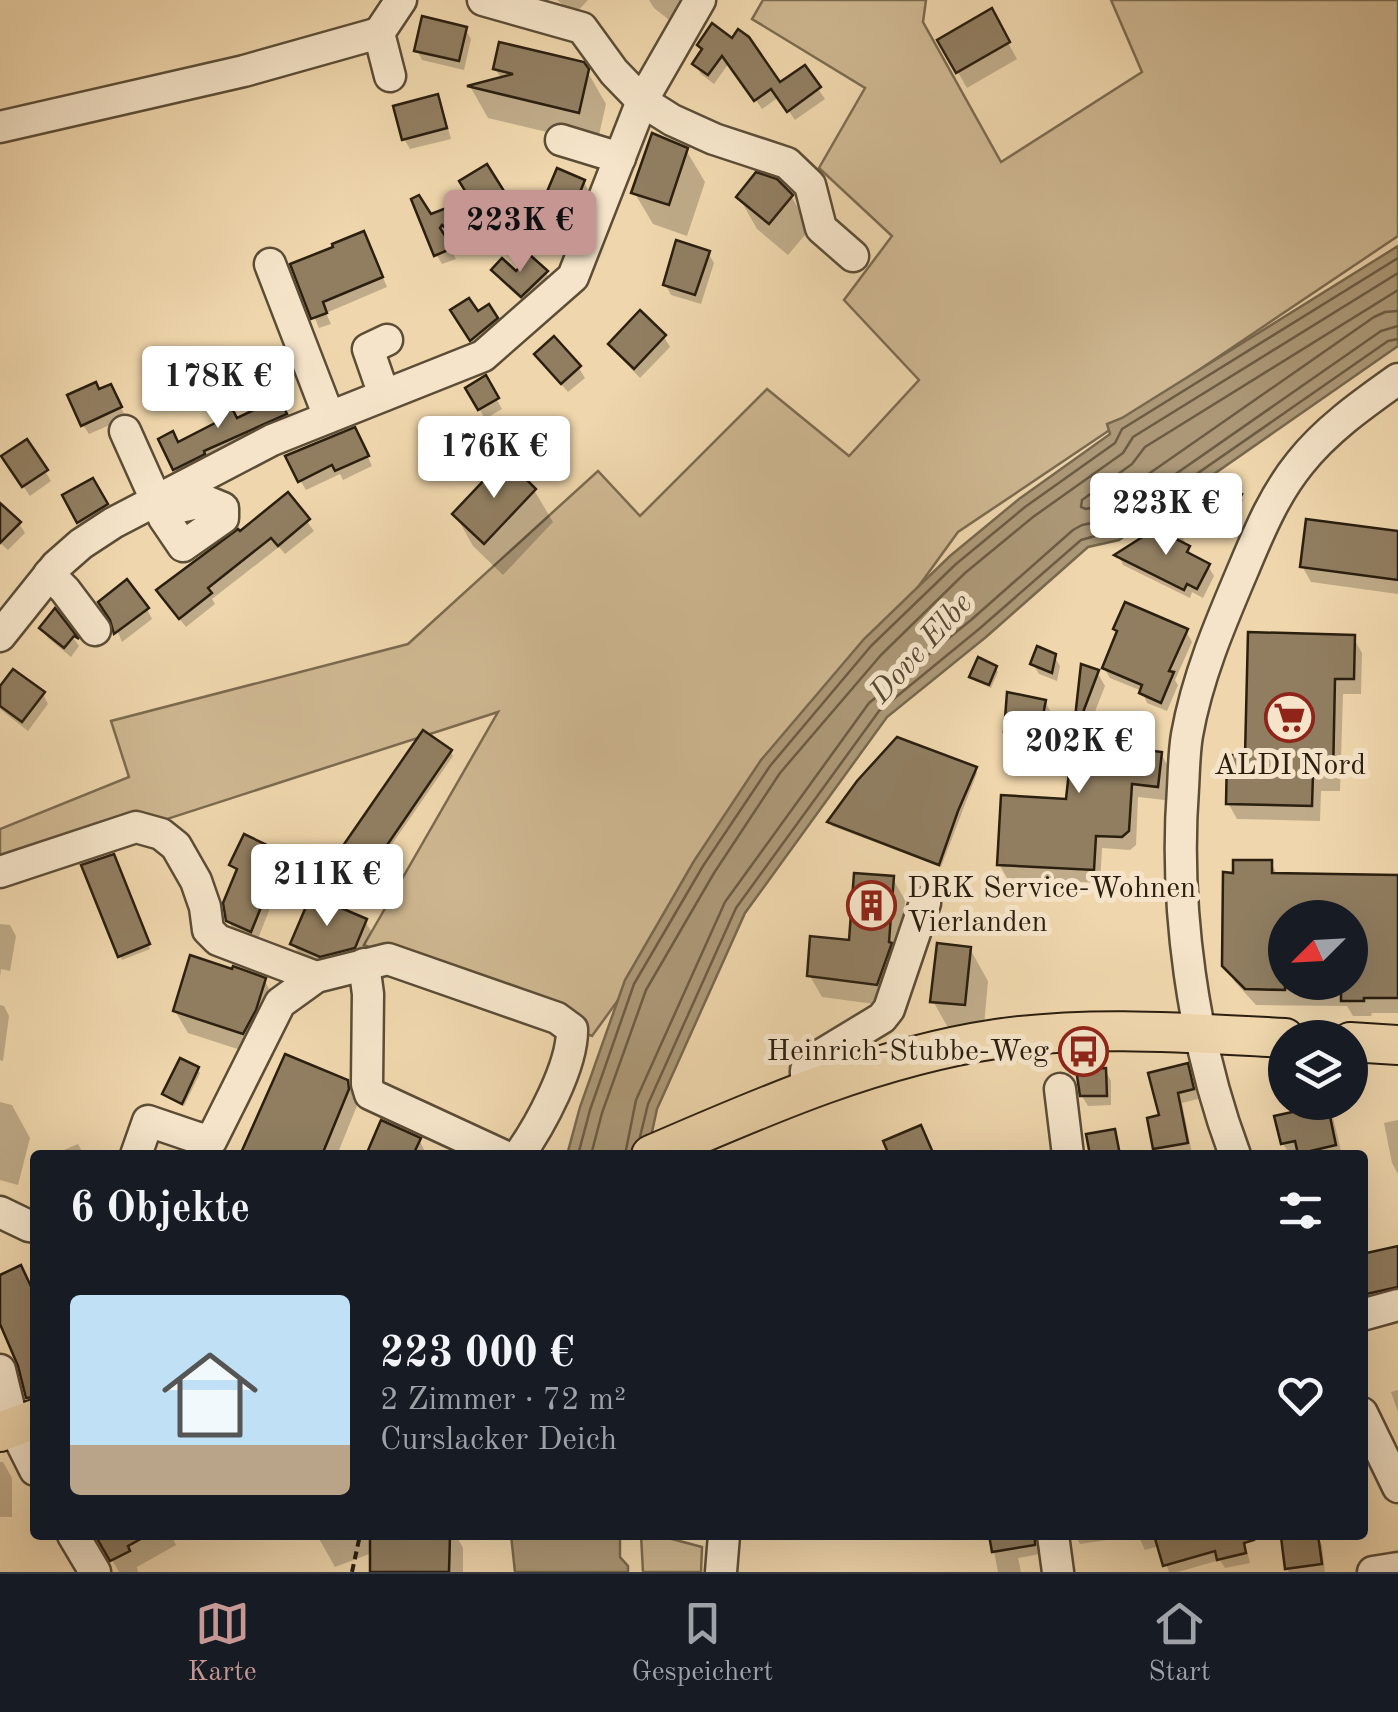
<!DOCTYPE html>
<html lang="de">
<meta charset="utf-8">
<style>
body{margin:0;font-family:"Old Standard TT",serif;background:#20242c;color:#f1f3f6;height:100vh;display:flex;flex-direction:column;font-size:38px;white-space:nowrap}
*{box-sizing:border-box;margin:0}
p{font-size:32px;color:#9ea1a6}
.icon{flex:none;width:55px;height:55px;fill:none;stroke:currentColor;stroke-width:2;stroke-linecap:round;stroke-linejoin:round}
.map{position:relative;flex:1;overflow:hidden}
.panel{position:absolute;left:30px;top:1150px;width:1338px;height:390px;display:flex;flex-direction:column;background:#171b24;border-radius:10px;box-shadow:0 10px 40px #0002}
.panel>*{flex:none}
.needle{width:65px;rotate:246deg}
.fabs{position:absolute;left:1268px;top:900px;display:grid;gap:20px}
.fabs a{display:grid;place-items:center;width:100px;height:100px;border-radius:50%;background:#171b24;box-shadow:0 10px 40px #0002;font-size:50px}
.price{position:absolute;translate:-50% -85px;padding:0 22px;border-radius:10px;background:#fff;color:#222;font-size:32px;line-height:65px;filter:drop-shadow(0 2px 5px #0008)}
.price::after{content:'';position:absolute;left:50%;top:60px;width:30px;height:22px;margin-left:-15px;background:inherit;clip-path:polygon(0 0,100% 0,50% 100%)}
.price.current{background:#c59692;color:#111}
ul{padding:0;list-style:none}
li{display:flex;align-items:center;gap:30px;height:250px;padding:0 40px}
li+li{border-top:2px solid #363941}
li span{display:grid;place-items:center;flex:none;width:280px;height:200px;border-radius:10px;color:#555}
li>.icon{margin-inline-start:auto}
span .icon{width:120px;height:120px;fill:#fffc;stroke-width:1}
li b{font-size:42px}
h2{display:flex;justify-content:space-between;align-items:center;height:120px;padding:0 40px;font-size:42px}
.dock{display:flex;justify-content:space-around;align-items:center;height:140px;border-top:2px solid #363941;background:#171b24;font-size:28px;color:#9ea1a6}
.dock a{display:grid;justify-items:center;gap:5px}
.dock .current{color:#c59692}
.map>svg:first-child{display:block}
.green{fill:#ceb791;stroke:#7c6b50;stroke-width:2.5}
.water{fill:#ac9877;stroke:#78684e;stroke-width:2.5}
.shadow{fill:#0003;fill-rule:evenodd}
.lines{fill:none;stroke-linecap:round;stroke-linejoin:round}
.shore{stroke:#6c5c44;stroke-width:2.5}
.building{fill:#917e61;stroke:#2b1f10;stroke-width:2.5}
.minor-casing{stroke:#5c4d37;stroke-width:35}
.major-casing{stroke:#2b1f10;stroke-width:42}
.path{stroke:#2b1f10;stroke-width:4;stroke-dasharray:8 5;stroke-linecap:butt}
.minor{stroke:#f5e4c9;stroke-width:30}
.major{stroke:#efd6ac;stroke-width:38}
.labels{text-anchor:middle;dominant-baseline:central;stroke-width:10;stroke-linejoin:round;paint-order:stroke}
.poi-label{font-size:30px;fill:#2b1f10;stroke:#f5e4c9}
.water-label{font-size:32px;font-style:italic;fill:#584934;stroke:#f5e4c9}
</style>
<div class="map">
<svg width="1398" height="1572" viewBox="0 0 1398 1572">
<rect width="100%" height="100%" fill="#efd6ac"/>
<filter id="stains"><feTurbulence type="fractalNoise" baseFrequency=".002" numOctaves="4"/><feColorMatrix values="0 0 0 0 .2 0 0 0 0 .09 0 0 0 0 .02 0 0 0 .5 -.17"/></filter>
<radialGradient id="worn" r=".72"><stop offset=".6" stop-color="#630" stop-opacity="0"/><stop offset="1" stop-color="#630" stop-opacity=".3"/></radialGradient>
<g class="green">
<path d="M763,0h163l-3,22 78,140 141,-90 -31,-72h287v236l-440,296 -366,504 -228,-91 134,-233 -498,161v-44l129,-52 -18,-56 297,-77 190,-173 42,45 127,-127 82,67 70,-76 -75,-80 48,-64 -73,-68 46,-80 -113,-69z"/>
<path d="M641,1535h16l45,12 -1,25h-58z"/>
</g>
<g class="water">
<path d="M1398,246v100l-279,194 -31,7 -102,90 -99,80 -142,196 -88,196 -10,46h-80l13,-48 45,-127 69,-119 67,-101 103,-121 86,-83 69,-57 91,-65 -3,-10 15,-6z"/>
<path d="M511,1535h109v22l8,9v6h-113z"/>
</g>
<g class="shadow">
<path d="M557,0h31l-13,14z"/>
<path d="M649,0h41l-17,23 -19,-15z"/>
<path d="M991,12l26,47 -50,29 -27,-47z"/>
<path d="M713,27l67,58 24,-17 21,31 -30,21 -16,-23 -17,12 -33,-46 -15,21 -13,-10 -6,-10 8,-12 -3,-7z"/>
<path d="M465,29l6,10 -7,31 -42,-10 -5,-10z"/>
<path d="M495,69l92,2 19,33 -9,40 -109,-26 -17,-30 31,-9z"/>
<path d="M437,97l5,10 9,32 -41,10 -6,-10z"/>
<path d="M686,150l19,32 -18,54 -34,-12 -19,-32z"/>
<path d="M486,167l26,43 -52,33 -11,-9 -5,5 12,20 -14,5 -6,-10 -6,-37 43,-17z"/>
<path d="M584,182l5,10 -17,41 -22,-10 -7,-11z"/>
<path d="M791,196l19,33 -22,26 -31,-26 -18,-32z"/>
<path d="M369,244l18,43 -61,26 5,11 -12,4 -26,-63 43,-17z"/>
<path d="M708,253l6,10 -13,41 -30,-9 -6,-11z"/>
<path d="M495,270l21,5 30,-2 6,10 -24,23 -28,-26z"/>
<path d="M488,307l14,22 -25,20 -24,-38 24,4z"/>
<path d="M664,337l6,10 -30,31 -23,-24 -6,-10z"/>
<path d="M537,354l42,14 6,10 -17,14 -25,-28z"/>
<path d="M485,379l17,30 -17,10 -17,-30z"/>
<path d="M99,392l17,5 10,21 -37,16 -6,-9z"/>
<path d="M278,401l12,24 -109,54 -20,-39 16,4z"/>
<path d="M360,440l12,26 -29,14 -3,-6 -34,16 -6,-10z"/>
<path d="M10,467l35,4 6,10 -21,15z"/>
<path d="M92,481l20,35 -27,16 -20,-36z"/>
<path d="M534,490l19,32 -50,53 -30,-29 -18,-32z"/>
<path d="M287,495l27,36 -29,23 -6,-7 -67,52 3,5 -29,23 -21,-26 74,-67z"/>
<path d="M1241,496l2,4 -6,13 -17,-8 -3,-4z"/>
<path d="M0,506l19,17 6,10 -17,17 -8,-7z"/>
<path d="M1179,532l6,10 -2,3 5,3 6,10 14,8 6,10 -11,22 -11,-6 -2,6 -67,-33 -5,-10z"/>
<path d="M1398,534v60l-87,-12 -9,-16z"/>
<path d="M147,609l5,10 -30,23 -8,-19z"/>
<path d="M55,612l24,34 -8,11 -23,-19 -6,-10z"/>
<path d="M1115,629l71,2 6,11 -17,38 3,5 -11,26 -20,-8 -5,-12 -32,-13 -6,-10 14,-33z"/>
<path d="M1353,637l9,16 -1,41h-18l-3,97h-19l-1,30 -83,-2 -9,-16 19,-45z"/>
<path d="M1054,656l6,10 -3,15 -18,-7 -6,-10z"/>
<path d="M1083,667l14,5 8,14 -13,33 39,4 8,14 -1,15 23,2 8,14 -4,32 -27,-3 -2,48 -6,5 -28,-2 -2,35 -93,-5 -8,-14 70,-63z"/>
<path d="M995,668l3,4 -7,16 -16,-7 -3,-4z"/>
<path d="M0,690l43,4 5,10 -20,27 -28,-22z"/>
<path d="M1045,702l6,10 -8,36 -30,-6 -6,-10z"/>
<path d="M451,752l2,4 -83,120 -26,-19 -3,-4z"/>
<path d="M975,769l2,4 -36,94 -109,-41 -2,-4z"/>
<path d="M288,858l6,10 -13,28 -5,-3 -19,48 -23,-10 -6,-11 10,-46 -6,-9z"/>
<path d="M116,861l34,88 -28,11 -2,-4z"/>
<path d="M1271,863l7,13 120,1v136h-26l-1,3h-18l-6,-10 -91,-1 -21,-23 -10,-16 11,-91zM1285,918h65v64h-65z"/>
<path d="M893,879l12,21 -5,63 -11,43 -67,-9 -12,-21 42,-34z"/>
<path d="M365,921l6,10 -11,27 -33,8 -28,-12 -6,-10z"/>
<path d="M0,924l10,1 6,11 -6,35 -9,-2 -1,8z"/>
<path d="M970,949l18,32 -5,56 -32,-4 -18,-32z"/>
<path d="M264,980l13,22 -21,53 -68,-22 -13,-22z"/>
<path d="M0,1005l4,1 5,10 -6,45 -3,-1z"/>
<path d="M1187,1066l5,10 6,23 -16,4 10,50 -33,2 -4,-7 7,-31z"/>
<path d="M197,1069l3,4 -16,33 -16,-8 -3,-4z"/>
<path d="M1105,1070l6,11v24l-23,1 -6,-10z"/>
<path d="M347,1082l9,17 1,7 -20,49h-94z"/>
<path d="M0,1102l12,3 18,33 -12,47 -18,-5z"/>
<path d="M1298,1102h30l3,7 11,46h-52l-7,-11 -6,-26 23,-5z"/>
<path d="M1398,1120v54l-6,-11 -8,-40z"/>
<path d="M419,1140l8,15h-58z"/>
<path d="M78,1144l6,11h-32z"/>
<path d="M1398,1249v55l-36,9v-56z"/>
<path d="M1398,1390v22l-7,-20z"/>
<path d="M0,1462h3l9,16v39h-12z"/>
<path d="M98,1535h83l-8,4 3,6 -39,22 1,5h-19z"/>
<path d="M317,1535h50l5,14 1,-14h83l7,13v24h-90l-1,-19 -37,14z"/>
<path d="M991,1535h51l-2,19 -22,4 3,14h-23z"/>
<path d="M1075,1535h38l1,4 -34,5z"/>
<path d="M1138,1535h105l7,28 -25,5 -5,-8 -42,12h-9l-10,-26 -14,4z"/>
<path d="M1316,1535l6,10 3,27h-36l-2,-3z"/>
</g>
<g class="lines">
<g class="shore">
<path d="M1398,290l-253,157 -13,17 -50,36 -1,7 5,2 18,-4 270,-188 11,-5 13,-1"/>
<path d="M640,1137l8,-33 88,-196 143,-197 100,-82 102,-89 35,-10 272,-189 10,-2"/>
<path d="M578,1155l12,-45 44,-126 69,-118 67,-100 101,-120 85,-82 69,-57 90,-64 7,-14 276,-171"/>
<path d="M591,1155l11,-42 44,-123 68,-117 66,-100 101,-118 84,-82 68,-56 90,-64 10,-16 265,-164"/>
<path d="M625,1155l11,-55 89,-198 144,-199 102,-83 102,-90 9,-5 29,-6 270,-188 17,-5"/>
</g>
</g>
<g class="building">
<path d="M992,8l18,34 -54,31 -19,-33z"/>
<path d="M422,16l45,11 -8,34 -45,-10z"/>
<path d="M712,23l20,15 6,-9 11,8 31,45 25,-17 16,22 -34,25 -16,-23 -17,12 -32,-45 -14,19 -16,-11 10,-15 -5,-4z"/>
<path d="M499,42l85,20 5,7 -10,44 -112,-27 46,-12 -20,-5z"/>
<path d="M438,94l9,34 -45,12 -9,-34z"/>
<path d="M652,133l36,15 -19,57 -38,-12z"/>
<path d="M487,164l22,35 -57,35 -10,-9 -2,3 13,20 -19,8 -23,-57 8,-4 12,19 39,-15 -11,-18z"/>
<path d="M557,168l28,12 -18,44 -26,-11v-7z"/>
<path d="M756,172l21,7 16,16 -24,29 -33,-27z"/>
<path d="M364,231l19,46 -60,25 4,11 -16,6 -21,-55 43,-17 -1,-3z"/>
<path d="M676,240l34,11 -15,44 -32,-10z"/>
<path d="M530,255l18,16 -27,26 -30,-27 11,-12 14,13z"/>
<path d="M469,298l9,13 11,-7 9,14 -28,23 -20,-31z"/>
<path d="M640,310l26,25 -32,34 -26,-25z"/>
<path d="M554,336l27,30 -20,18 -27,-30z"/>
<path d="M486,375l13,23 -21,12 -13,-22z"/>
<path d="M96,382l3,7 12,-5 11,23 -41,19 -14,-31z"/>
<path d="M226,396l11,22 42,-20 8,16 -83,37 1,3 -32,16 -15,-31 15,-8 5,11 39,-20 -8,-18z"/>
<path d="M355,427l14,29 -34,15 -3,-6 -34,17 -13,-26z"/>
<path d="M27,439l21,31 -26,17 -21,-31z"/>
<path d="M505,458l31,31 -52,55 -32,-30z"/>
<path d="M93,478l15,26 -31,19 -15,-28z"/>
<path d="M1222,485l20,9 -8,17 -19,-10z"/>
<path d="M288,492l22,27 -32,27 -7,-8 -63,50 4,5 -33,26 -23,-29 82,-61 2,2z"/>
<path d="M0,503l21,19 -21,21z"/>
<path d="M1306,519l92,12v49l-98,-13z"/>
<path d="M1166,522l15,8 -5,9 14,7 -3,6 23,12 -13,25 -10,-5 -3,6 -70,-35z"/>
<path d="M127,579l22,29 -35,26 -4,-14 -12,-18z"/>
<path d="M1125,602l63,27 -19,42 5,1 -13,31 -22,-10 3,-8 -40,-17 15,-37 -4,-2z"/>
<path d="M55,608l24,31 -5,-3 -10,12 -25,-20z"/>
<path d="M1248,632l107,3 -1,44h-19l-2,97 -20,-1 -1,31 -86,-2 1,-49h18z"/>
<path d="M1037,646l19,8 -4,19 -22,-9z"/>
<path d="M978,657l19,9 -8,19 -20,-8z"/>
<path d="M1081,664l18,6 -17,45 51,6 -3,27 32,4 -4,35 -26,-3 -3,47 -7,6 -26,-1 -2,34 -97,-5 4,-70 65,4z"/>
<path d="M13,669l32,23 -23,30 -22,-16v-20z"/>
<path d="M1007,692l39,8 -8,40 -34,-8z"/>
<path d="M423,730l29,20 -84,123 -30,-20z"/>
<path d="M897,737l80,30 -19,44 -19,54 -112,-43 30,-41z"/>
<path d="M244,834l46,22 -15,31 -5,-2 -19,47 -25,-11 -3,-18 14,-34 -8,-4z"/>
<path d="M114,854l36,90 -32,13 -37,-92z"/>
<path d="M1233,860h39v13l126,2v123h-34v3h-23v-19h9v-64h-65v72l-40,-1 -23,-23 1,-94 10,1z"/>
<path d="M854,873l40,3 -5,66 3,1 -15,42 -70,-9 3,-40 39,4z"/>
<path d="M311,895l56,24 -12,29 -35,9 -30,-13z"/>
<path d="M937,943l34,4 -6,58 -35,-3z"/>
<path d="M190,955l42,14 1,-3 33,12 -10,32 -13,24 -70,-23z"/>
<path d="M285,1054l63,26 1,9 -27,66h-82z"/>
<path d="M180,1058l19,9 -17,37 -20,-10z"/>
<path d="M1188,1063l6,26 -16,4 10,50 -35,6 -6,-31 12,-3 -11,-42z"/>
<path d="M1106,1068l1,28h-27l-4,-27z"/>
<path d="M1295,1102h32l9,43 -38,9 -3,-13 -14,3 -7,-28 23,-5z"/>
<path d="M381,1120l40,18 -8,17h-47z"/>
<path d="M921,1125l13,30h-45l-6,-14z"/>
<path d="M1115,1129l5,26h-30l-4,-21z"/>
<path d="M1398,1246v41l-36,8v-41z"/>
<path d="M21,1265l14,30v102l-9,1 -8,-32 -18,-42v-49z"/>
<path d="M95,1535h53l-20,11 2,5 -20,10z"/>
<path d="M370,1535h80l-1,37h-79z"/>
<path d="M989,1535h46v10l-43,7z"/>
<path d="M1154,1535h99l1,5 -10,3 2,10 -29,7 -2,-9 -52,15z"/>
<path d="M1299,1535h19l4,29 -37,5 -4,-32z"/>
</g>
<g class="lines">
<defs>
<g id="minor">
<path d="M483,0l99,28 32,44 28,29 30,19 42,19 73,24 23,22 11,43 32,28"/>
<path d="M390,76l-11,-43 22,-33"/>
<path d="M0,127l244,-56 135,-38"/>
<path d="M561,140l59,18"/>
<path d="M270,264l59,153"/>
<path d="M384,395l-16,-46 19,-9"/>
<path d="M125,431l39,87 19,28 40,-28v-10l-17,-7 -44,10"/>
<path d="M49,574l16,16 30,40"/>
<path d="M0,636l56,-70 25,-22 32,-21 159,-83 211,-84 90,-79 69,-176 58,-101"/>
<path d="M0,872l136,-45 25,7 15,12 20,35 9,26 3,23 10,10 98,37"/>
<path d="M364,964l4,30 -1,90 3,10 132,61"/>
<path d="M1060,1089l8,66"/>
<path d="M806,1090v-20l5,-9 71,-43 7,-9 36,-106"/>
<path d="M136,1155l12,-34 47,16 16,4 69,-138 36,-26 72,-18 169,59 15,11c1,36 -32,97 -53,126"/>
<path d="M1235,1155c-42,-112 -61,-247 -52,-367 1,-17 1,-35 4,-53 10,-57 33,-111 56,-165 16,-38 31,-75 57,-107 27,-34 63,-59 98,-84"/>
<path d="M0,1212l29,14 6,1"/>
<path d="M1362,1315l36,-10"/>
<path d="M0,1370l14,58 21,42"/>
<path d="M1362,1413l36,74"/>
<path d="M73,1535l22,37"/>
<path d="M1053,1535l5,37"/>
<path d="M721,1572l3,-37"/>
<path d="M1373,1572l25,-4"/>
</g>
<g id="major">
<path d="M1350,1042l48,3"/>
<path d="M651,1155c111,-48 224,-98 345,-116 96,-14 193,-6 289,-1"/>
<path d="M0,1432l35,-13"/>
</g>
</defs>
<use href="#minor" class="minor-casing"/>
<use href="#major" class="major-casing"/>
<path class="path" d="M352,1572l8,-37"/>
<use href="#minor" class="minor"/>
<use href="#major" class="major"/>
</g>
<defs>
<symbol id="supermarket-ring" viewBox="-11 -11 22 22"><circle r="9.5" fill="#f5e4c9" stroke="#8f2418" stroke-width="1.5"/><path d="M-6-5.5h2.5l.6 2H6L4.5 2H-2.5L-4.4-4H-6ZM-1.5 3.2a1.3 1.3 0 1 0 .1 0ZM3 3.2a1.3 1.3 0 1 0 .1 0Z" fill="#8f2418"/></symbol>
<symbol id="building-ring" viewBox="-11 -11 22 22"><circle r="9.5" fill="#f5e4c9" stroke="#8f2418" stroke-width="1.5"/><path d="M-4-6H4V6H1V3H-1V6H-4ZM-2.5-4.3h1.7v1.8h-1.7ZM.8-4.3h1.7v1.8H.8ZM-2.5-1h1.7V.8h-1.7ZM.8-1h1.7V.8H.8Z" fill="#8f2418"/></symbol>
<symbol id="bus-ring" viewBox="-11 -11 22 22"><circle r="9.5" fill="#f5e4c9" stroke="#8f2418" stroke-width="1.5"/><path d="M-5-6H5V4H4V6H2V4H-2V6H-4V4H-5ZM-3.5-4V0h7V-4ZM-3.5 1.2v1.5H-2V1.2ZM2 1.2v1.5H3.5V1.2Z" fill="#8f2418"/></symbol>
</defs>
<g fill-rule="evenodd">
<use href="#supermarket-ring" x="1262" y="690" width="55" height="55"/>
<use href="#building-ring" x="844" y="878" width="55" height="55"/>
<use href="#bus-ring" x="1056" y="1024" width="55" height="55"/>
</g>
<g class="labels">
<g class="poi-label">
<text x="1290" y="766">ALDI Nord</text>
<text x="907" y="889" text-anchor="start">DRK Service-Wohnen<tspan x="907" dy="34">Vierlanden</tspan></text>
<text x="1049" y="1052" text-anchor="end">Heinrich-Stubbe-Weg</text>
</g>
<g class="water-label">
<text transform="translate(922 649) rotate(-48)">Dove Elbe</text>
</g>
</g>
<rect width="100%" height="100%" filter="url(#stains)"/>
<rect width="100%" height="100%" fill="url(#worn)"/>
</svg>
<div class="fabs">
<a><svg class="needle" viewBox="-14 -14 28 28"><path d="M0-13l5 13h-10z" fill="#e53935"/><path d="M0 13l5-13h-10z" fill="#9ea1a6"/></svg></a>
<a><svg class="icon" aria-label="layers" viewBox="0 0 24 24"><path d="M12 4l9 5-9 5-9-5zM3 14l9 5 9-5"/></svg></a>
</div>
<b class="price current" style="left:520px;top:275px">223K €</b>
<b class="price" style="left:218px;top:431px">178K €</b>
<b class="price" style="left:494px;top:501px">176K €</b>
<b class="price" style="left:1166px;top:558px">223K €</b>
<b class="price" style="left:1079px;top:796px">202K €</b>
<b class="price" style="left:327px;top:929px">211K €</b>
<section class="panel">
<h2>6 Objekte<svg class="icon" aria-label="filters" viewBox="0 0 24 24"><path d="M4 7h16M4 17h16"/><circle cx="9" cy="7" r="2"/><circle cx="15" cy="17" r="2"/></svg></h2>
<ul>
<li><span style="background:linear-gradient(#bfe0f5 75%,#b9a48a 0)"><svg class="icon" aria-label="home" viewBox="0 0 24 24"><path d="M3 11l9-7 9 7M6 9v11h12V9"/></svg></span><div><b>223 000 €</b><p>2 Zimmer · 72 m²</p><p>Curslacker Deich</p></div><svg class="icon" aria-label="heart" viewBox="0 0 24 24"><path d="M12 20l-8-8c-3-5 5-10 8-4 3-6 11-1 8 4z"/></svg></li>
</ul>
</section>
</div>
<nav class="dock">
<a class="current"><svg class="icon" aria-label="map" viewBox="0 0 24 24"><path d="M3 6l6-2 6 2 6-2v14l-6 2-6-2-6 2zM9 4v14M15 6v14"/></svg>Karte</a>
<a><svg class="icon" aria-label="saved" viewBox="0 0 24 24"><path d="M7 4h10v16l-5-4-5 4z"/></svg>Gespeichert</a>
<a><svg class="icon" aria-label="home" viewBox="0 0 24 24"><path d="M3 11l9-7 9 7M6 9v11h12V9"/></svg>Start</a>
</nav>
